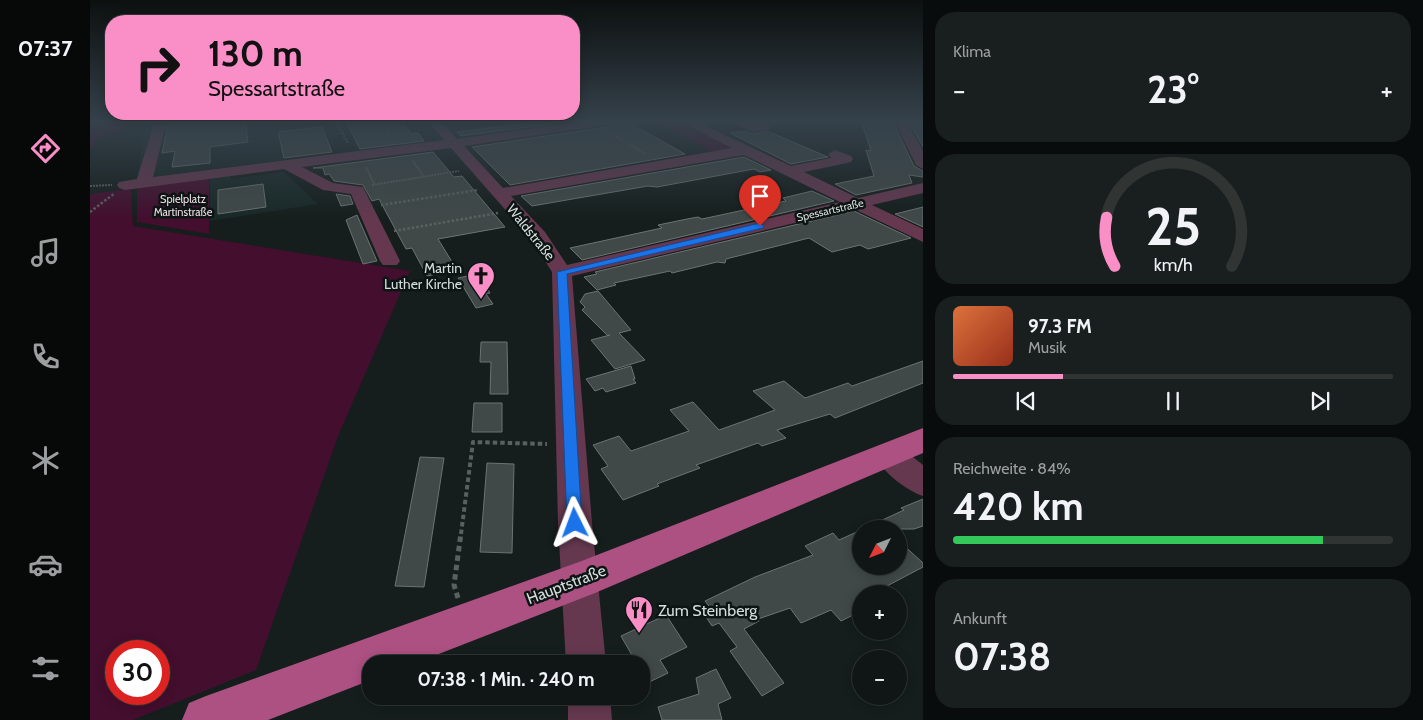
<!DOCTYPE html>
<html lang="de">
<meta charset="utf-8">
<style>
body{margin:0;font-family:Cabin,sans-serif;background:#191f1e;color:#f1f3f6;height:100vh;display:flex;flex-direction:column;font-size:19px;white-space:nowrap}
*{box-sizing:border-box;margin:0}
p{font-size:16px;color:#9c9fa0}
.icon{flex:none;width:28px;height:28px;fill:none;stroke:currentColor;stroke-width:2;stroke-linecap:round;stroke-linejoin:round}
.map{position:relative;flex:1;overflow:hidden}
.drawer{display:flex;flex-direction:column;gap:12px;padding:12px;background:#090c0c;width:500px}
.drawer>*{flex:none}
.top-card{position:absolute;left:15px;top:15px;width:475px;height:105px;border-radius:20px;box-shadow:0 2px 12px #0003,0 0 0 1px #303534;background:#fa8fc7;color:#111;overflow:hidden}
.needle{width:32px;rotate:228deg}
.fabs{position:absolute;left:762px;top:520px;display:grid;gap:10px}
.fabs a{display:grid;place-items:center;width:55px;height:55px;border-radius:50%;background:#101615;box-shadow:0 2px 12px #0003,0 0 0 1px #303534;font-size:25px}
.speed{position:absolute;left:15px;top:640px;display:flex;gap:10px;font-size:25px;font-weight:700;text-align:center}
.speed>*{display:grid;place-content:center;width:65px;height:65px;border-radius:50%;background:#101615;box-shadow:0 2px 12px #0003,0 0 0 1px #303534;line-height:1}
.speed .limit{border:8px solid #d22;background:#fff;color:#111}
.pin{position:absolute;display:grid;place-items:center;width:42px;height:42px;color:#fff;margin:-51px -21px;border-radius:50% 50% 50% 0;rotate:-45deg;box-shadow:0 0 5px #0007}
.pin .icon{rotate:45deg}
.me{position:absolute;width:55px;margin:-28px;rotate:357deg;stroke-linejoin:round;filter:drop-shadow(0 0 4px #0008)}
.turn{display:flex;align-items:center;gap:18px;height:105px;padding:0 20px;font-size:22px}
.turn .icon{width:65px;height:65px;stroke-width:2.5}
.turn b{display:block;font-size:35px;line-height:42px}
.big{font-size:38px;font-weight:700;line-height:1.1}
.drawer .widget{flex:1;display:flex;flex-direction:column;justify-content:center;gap:8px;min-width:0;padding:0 18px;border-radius:20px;background:#191f1e}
.drawer .dial{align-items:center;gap:0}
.dial svg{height:130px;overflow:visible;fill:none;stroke:#303534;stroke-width:7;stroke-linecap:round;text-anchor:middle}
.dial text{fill:#f1f3f6;stroke:none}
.song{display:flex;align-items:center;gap:15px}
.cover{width:60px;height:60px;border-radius:8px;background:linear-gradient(135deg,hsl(20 70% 55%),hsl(10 70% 35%))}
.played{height:5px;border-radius:2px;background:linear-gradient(90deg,#fa8fc7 25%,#303534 25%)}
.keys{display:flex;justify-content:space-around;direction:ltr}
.heat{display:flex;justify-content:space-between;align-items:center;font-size:28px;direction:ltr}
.charge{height:8px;border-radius:4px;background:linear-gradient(90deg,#34c759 84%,#303534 0)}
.trip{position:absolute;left:272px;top:655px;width:288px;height:50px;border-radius:20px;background:#101615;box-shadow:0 2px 12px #0003,0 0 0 1px #303534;font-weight:700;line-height:50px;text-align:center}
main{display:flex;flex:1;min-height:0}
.dock{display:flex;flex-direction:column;width:90px;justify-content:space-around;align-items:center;background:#060908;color:#9c9fa0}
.dock .icon{width:35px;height:35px}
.dock .selected{color:#fa8fc7}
.dock b{font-size:22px;color:#f1f3f6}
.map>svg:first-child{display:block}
.built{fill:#182826}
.green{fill:#440e2e;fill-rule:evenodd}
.building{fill:#404948;stroke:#6a7472}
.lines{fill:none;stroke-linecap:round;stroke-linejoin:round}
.path-far3{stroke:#59615f;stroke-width:2;stroke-dasharray:2 1;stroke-linecap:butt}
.path-far2{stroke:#59615f;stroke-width:2.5;stroke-dasharray:2.5 2;stroke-linecap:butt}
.path-far1{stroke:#59615f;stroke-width:4;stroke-dasharray:4.5 3;stroke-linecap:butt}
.path{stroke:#59615f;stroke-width:5;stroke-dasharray:5.5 4;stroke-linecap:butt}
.minor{fill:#65384f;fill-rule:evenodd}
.major{fill:#ad5183;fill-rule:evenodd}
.route{fill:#1a73e8;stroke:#114b97}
.labels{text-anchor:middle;stroke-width:5;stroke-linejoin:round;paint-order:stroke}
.far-park-label{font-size:11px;fill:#f2dde7;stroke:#0c1513}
.far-street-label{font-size:11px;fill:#d7dddc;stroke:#0c1513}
.street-label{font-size:14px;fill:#d7dddc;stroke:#0c1513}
.poi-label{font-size:14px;fill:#d7dddc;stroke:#0c1513;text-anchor:end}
.near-street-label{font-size:16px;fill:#d7dddc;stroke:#0c1513}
.near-poi-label{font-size:16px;fill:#d7dddc;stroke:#0c1513;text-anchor:start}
</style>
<main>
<nav class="dock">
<b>07:37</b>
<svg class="icon selected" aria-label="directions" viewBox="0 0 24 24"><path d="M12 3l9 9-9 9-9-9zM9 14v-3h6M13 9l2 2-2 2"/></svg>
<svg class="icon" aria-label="music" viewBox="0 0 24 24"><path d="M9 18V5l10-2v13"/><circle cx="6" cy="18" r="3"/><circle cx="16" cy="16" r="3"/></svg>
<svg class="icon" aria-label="phone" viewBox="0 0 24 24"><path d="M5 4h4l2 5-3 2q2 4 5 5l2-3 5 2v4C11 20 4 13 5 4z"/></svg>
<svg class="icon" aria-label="climate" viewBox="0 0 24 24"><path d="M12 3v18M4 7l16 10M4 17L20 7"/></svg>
<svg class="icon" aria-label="car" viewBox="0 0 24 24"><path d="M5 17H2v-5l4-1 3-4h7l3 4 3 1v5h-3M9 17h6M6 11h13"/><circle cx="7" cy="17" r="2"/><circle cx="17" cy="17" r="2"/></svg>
<svg class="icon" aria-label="filters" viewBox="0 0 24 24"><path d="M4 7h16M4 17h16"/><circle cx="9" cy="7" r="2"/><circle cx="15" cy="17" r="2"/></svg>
</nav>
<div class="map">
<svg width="833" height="720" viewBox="0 0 833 720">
<rect width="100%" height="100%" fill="#151e1c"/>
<path class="built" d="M56,120h128l10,40 -147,19z
M194,172l34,32 -108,17v-43l21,-3v4z"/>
<path class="green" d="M0,120h46l-3,7 -35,11 -8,13z
M561,120h25l61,29 -21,4z
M119,177v57l-72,-12v-36z
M41,189l2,37 277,45 -72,165 -82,234 -123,50h-43v-526zM26,651h43v43h-43z"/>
<path class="building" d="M79,120h76l3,22 -38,5v16l-38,4 3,-16 -13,2z
M255,120h56l10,14 7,-1 6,8 -64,8z
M460,120h30l-119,16 -4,-4z
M531,120h13l1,6 50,28 -175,31 -38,-38 141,-21z
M784,120h18l22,46 9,5v6l-14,-2 3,8 -56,12 -21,-11 39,-8 -8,-26 5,1 -9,-27 7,1v-3h6z
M818,120h15v27z
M232,127l10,25 -48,6 -6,-26z
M655,131l8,3 14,-3 61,26 -37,7 -61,-31z
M343,152l21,25 8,-1 43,51 -67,12 19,31 -30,6 -15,-28 -6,1 -27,-50 -7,2 -9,-16 -29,-4 -5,-7 -4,1 -2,-7h-10z
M654,157l27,13 -11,2 -6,-3 -97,18 -9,-1 -116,20 -11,-10z
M173,184l3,23 -48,7v-24z
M722,191l22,10 -252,59 -12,-12 92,-20 -4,-3 29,-6 11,-2 4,2 84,-18 -3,-3z
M246,194l14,2 3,8 -12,2z
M833,207v20l-28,-13z
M764,211l57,27 -43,11 -8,-4 -28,7 -23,-14 -83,21 -1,4 -8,-1 -45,11 -2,-2 -56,12 2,2 -19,5 -13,-13 13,-3 -2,-2z
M267,215l20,46 -14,3 -17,-44z
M388,274l12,19 -4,1 7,10 -17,4 -18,-30z
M508,291l33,39 -12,3 26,27 -30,9 -24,-29 19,-5 -2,1 -26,-26 3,-3 -5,-5 5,-8z
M391,342h26l1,52h-18l1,-32h-11z
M833,361v22l-88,35 -5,-4 -53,16 9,8 -24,8 -4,-3 -62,22 4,3 -43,16 2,2 -36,14 -22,-31 7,-3 -15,-21 26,-9 12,15 58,-20 -19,-21 23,-8 26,28 56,-20 -22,-19 31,-10 21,17 43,-15 4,3z
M541,366l4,13h-2l3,4 -30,9 -3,-4 -8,3 -9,-12z
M384,403h28v29h-30z
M330,457l24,1 -20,129 -29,-1z
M397,463l27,1 -2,89 -32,-1z
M833,499v27l-9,3h-51l41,-19 -3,-2z
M771,530v36h38v-25l24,22v4l-36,19 8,8h-34v17l-20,10 -10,-11 -30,13 -11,-15 -32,11 1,2 -15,8 40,54 -22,13 -32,-45 7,-4 -18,-24 -7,3 -8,-12 8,-4 -7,-9 50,-24 58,-22 -8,-9 28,-13 6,7z
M576,615l21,32 -27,13 8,13 -27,13v-22h-4l-16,-28z
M626,669l15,29 -13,6 4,16h-60l-4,-13 41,-13 -3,-16z"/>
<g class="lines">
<path class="path-far3" d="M245,120l13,23
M290,120l11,14
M570,120l12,2
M521,133l11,7
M539,144l17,10
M323,161l11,16
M276,167l8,17
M282,185l87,-14
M0,186l22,-1"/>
<path class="path-far2" d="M291,205l97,-15
M0,212l25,-19
M304,231l104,-18"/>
<path class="path-far1" d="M371,534l12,-92 74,2"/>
<path class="path" d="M368,598l-4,-13 7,-52"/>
<path class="minor" d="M65,120h12l-14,57 291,-37 -17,-20h12l18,19 133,-19h29l-6,4 -149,22 39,42 229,-40 -54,-28h15l98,46 40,-8 -3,-4 7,-4 16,6 2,3 -2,3 -47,10 54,26 65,-15v10l-51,12 51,24v13l-69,-33 -282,67 20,247 14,141h-40l-8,-141 -6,-251 -21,-33 -80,-91 -149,19 31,16 30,4 37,74 -3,4h-14l-3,-4 -29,-67 -28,-4 -39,-21 -159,21 -6,-2 -2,-3 2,-3 18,-3zM654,155l96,47 -273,63 -22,-33 -34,-36z
M637,120c13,-2 24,4 37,2l6,4 -1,3 -16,3z
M804,120h12l17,31v18l-7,-4z
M798,443l11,3 24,19v31c-18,-6 -41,-25 -50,-42l4,-8z
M478,696h42l2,24h-44z"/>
<path class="major" d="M833,428v25l-328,140 -182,71h-42v16l-103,40h-86l7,-17 17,-7 373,-134z"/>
</g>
<linearGradient id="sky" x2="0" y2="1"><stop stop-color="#0c100f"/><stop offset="0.55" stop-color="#35414b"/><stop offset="1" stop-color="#35414b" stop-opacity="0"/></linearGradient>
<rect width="833" height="220" fill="url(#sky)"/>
<path class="route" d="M670,223l4,3 -1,2 -196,46 15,249 -2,5 -5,2 -6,-2 -2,-5 -10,-251z"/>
<defs>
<symbol id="church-pin" viewBox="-11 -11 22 30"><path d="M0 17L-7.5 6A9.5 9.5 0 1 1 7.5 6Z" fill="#fa8fc7" stroke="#0c1513"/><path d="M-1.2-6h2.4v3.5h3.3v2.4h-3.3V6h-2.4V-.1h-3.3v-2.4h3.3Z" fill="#111"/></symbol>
<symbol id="restaurant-pin" viewBox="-11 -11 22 30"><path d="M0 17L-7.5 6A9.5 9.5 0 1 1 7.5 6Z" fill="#fa8fc7" stroke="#0c1513"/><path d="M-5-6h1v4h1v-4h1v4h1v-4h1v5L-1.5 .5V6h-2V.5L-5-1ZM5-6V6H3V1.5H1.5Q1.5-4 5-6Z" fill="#111"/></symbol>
</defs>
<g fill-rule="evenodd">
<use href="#church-pin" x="375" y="260" width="32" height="43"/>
<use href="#restaurant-pin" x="533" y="594" width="32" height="43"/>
</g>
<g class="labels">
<g class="far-park-label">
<text x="93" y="203">Spielplatz<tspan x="93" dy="13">Martinstraße</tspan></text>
</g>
<g class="far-street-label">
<text transform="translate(740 210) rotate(-13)" y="4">Spessartstraße</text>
</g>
<g class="street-label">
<text transform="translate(441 232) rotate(51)" y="5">Waldstraße</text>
</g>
<g class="poi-label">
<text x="372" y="273">Martin<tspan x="372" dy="16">Luther Kirche</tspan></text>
</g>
<g class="near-street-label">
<text transform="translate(476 584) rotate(-21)" y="6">Hauptstraße</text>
</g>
<g class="near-poi-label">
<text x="568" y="616">Zum Steinberg</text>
</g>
</g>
</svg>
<div class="fabs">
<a><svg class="needle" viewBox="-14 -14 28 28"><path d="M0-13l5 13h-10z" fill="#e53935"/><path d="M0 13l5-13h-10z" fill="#9c9fa0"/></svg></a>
<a>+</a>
<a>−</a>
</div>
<div class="speed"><div class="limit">30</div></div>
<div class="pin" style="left:670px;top:226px;background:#d93025"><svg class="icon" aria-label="arrive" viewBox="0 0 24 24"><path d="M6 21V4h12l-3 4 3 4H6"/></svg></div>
<svg class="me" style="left:485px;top:523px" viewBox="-20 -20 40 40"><path d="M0-17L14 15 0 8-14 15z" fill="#1a73e8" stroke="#fff" stroke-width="4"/></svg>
<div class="trip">07:38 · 1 Min. · 240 m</div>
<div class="top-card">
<div class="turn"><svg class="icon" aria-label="right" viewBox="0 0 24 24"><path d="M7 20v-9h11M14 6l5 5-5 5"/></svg><div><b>130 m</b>Spessartstraße</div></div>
</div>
</div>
<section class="drawer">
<div class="widget"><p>Klima</p>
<div class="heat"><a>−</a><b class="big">23°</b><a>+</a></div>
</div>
<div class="widget dial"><svg viewBox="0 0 100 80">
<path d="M14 69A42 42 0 1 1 86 69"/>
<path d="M14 69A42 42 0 0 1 9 39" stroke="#fa8fc7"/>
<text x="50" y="56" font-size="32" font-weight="700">25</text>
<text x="50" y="72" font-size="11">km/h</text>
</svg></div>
<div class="widget">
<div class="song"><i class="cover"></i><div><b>97.3 FM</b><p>Musik</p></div></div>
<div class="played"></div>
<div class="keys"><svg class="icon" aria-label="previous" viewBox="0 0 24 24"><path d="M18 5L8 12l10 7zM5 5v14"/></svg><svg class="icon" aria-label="pause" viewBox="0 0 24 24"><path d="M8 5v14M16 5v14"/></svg><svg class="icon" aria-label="next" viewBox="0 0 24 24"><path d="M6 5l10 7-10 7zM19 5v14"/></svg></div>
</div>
<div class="widget"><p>Reichweite · 84%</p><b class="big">420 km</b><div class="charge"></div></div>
<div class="widget"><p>Ankunft</p><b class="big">07:38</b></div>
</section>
</main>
